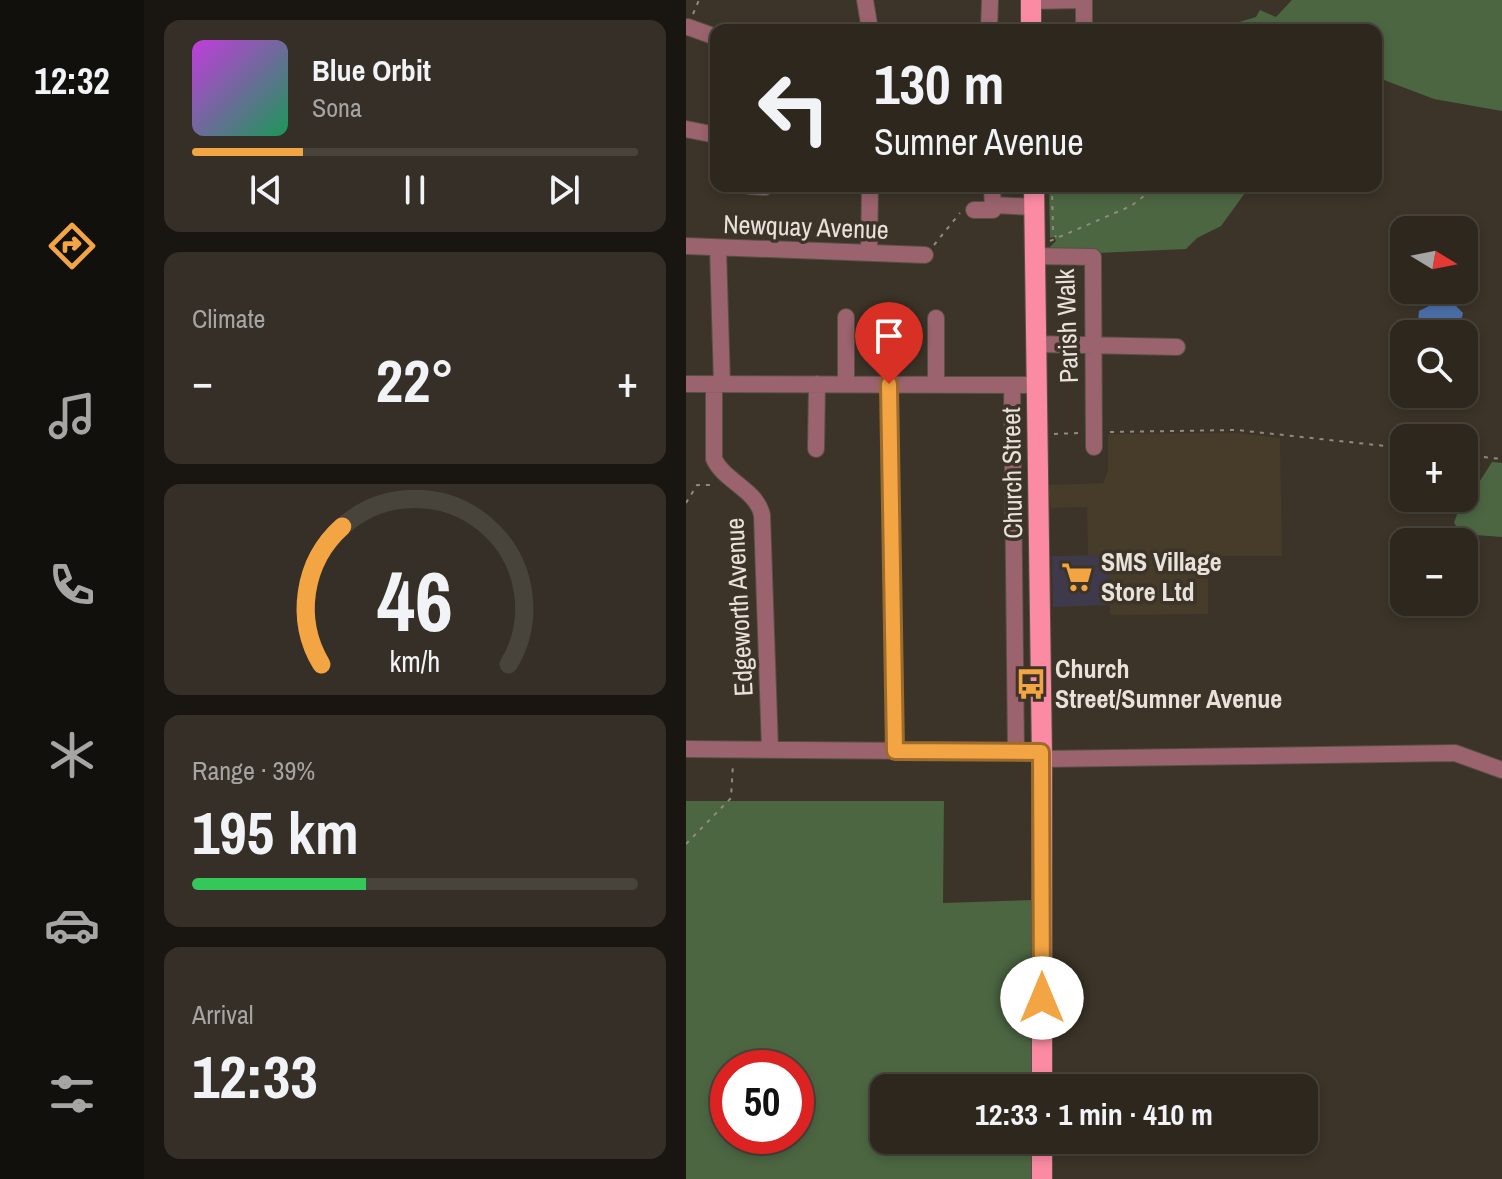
<!DOCTYPE html>
<meta charset="utf-8">
<style>
body{margin:0;font-family:"Archivo Narrow",sans-serif;background:#352f27;color:#f1f3f6;height:100vh;display:flex;flex-direction:column;font-size:30px;white-space:nowrap}
*{box-sizing:border-box;margin:0}
p{font-size:26px;color:#a7a5a4}
.icon{flex:none;width:44px;height:44px;fill:none;stroke:currentColor;stroke-width:2;stroke-linecap:round;stroke-linejoin:round}
.map{position:relative;flex:1;overflow:hidden}
.details{display:flex;flex-direction:column;gap:20px;padding:20px;background:#191510;width:542px}
.details>*{flex:none}
.banner{position:absolute;left:24px;top:24px;width:672px;height:168px;border-radius:16px;box-shadow:0 4px 12px #0003,0 0 0 2px #48443c;background:#2d271e;color:#f1f3f6;overflow:hidden}
.needle{width:52px;rotate:100deg}
.controls{position:absolute;left:704px;top:216px;display:grid;gap:16px}
.controls a{display:grid;place-items:center;width:88px;height:88px;border-radius:16px;background:#2d271e;box-shadow:0 4px 12px #0003,0 0 0 2px #48443c;font-size:40px}
.speed{position:absolute;left:24px;top:1050px;display:flex;gap:16px;font-size:40px;font-weight:700;text-align:center}
.speed>*{display:grid;place-content:center;width:104px;height:104px;border-radius:50%;background:#2d271e;box-shadow:0 4px 12px #0003,0 0 0 2px #48443c;line-height:1}
.speed .limit{border:12px solid #d22;background:#fff;color:#111}
.pin{position:absolute;display:grid;place-items:center;width:68px;height:68px;color:#fff;margin:-82px -34px;border-radius:50% 50% 50% 0;rotate:-45deg;box-shadow:0 0 8px #0007}
.pin .icon{rotate:45deg}
.me{position:absolute;width:88px;margin:-44px;rotate:0deg;stroke-linejoin:round;filter:drop-shadow(0 0 6px #0008)}
.turn{display:flex;align-items:center;gap:28px;height:168px;padding:0 32px;font-size:36px}
.turn .icon{width:104px;height:104px;stroke-width:2.5}
.turn b{display:block;font-size:56px;line-height:68px}
.big{font-size:60px;font-weight:800;line-height:1.1}
.details .card{flex:1;display:flex;flex-direction:column;justify-content:center;gap:12px;min-width:0;padding:0 28px;border-radius:16px;background:#352f27}
.details .dial{align-items:center;gap:0}
.dial svg{height:208px;overflow:visible;fill:none;stroke:#48443c;stroke-width:7;stroke-linecap:round;text-anchor:middle}
.dial text{fill:#f1f3f6;stroke:none}
.song{display:flex;align-items:center;gap:24px}
.cover{width:96px;height:96px;border-radius:12px;background:linear-gradient(135deg,hsl(290 70% 55%),hsl(150 70% 35%))}
.played{height:8px;border-radius:4px;background:linear-gradient(90deg,#f2a542 25%,#48443c 25%)}
.keys{display:flex;justify-content:space-around;direction:ltr}
.heat{display:flex;justify-content:space-between;align-items:center;font-size:44px;direction:ltr}
.charge{height:12px;border-radius:6px;background:linear-gradient(90deg,#34c759 39%,#48443c 0)}
.trip{position:absolute;left:184px;top:1074px;width:448px;height:80px;border-radius:16px;background:#2d271e;box-shadow:0 4px 12px #0003,0 0 0 2px #48443c;font-weight:800;line-height:80px;text-align:center}
main{display:flex;flex:1;min-height:0}
.tabs{display:flex;flex-direction:column;width:144px;justify-content:space-around;align-items:center;background:#12100c;color:#a7a5a4}
.tabs .icon{width:56px;height:56px}
.tabs .on{color:#f2a542}
.tabs b{font-size:36px;color:#f1f3f6}
.map>svg:first-child{display:block}
.commercial{fill:#3f3a4b}
.built{fill:#473b29}
.green{fill:#4c6642;fill-rule:evenodd}
.water{fill:#4d70ac}
.lines{fill:none;stroke-linecap:round;stroke-linejoin:round}
.minor-casing{stroke:#585045;stroke-width:18}
.major-casing{stroke:#585045;stroke-width:22}
.path{stroke:#918a80;stroke-width:2;stroke-dasharray:4 6;stroke-linecap:butt}
.minor{stroke:#9a636d;stroke-width:16}
.major{stroke:#fb8ba3;stroke-width:20}
.route-casing{stroke:#9d6b2b;stroke-width:20}
.route{stroke:#f2a542;stroke-width:14}
.labels{text-anchor:middle;stroke-width:7;stroke-linejoin:round;paint-order:stroke}
.street-label{font-size:26px;fill:#e8e2db;stroke:#3c3428}
.poi-label{font-size:26px;font-weight:bold;fill:#e8e2db;stroke:#3c3428;text-anchor:start}
</style>
<main>
<nav class="tabs">
<b>12:32</b>
<svg class="icon on" aria-label="directions" viewBox="0 0 24 24"><path d="M12 3l9 9-9 9-9-9zM9 14v-3h6M13 9l2 2-2 2"/></svg>
<svg class="icon" aria-label="music" viewBox="0 0 24 24"><path d="M9 18V5l10-2v13"/><circle cx="6" cy="18" r="3"/><circle cx="16" cy="16" r="3"/></svg>
<svg class="icon" aria-label="phone" viewBox="0 0 24 24"><path d="M5 4h4l2 5-3 2q2 4 5 5l2-3 5 2v4C11 20 4 13 5 4z"/></svg>
<svg class="icon" aria-label="climate" viewBox="0 0 24 24"><path d="M12 3v18M4 7l16 10M4 17L20 7"/></svg>
<svg class="icon" aria-label="car" viewBox="0 0 24 24"><path d="M5 17H2v-5l4-1 3-4h7l3 4 3 1v5h-3M9 17h6M6 11h13"/><circle cx="7" cy="17" r="2"/><circle cx="17" cy="17" r="2"/></svg>
<svg class="icon" aria-label="filters" viewBox="0 0 24 24"><path d="M4 7h16M4 17h16"/><circle cx="9" cy="7" r="2"/><circle cx="15" cy="17" r="2"/></svg>
</nav>
<section class="details">
<div class="card">
<div class="song"><i class="cover"></i><div><b>Blue Orbit</b><p>Sona</p></div></div>
<div class="played"></div>
<div class="keys"><svg class="icon" aria-label="previous" viewBox="0 0 24 24"><path d="M18 5L8 12l10 7zM5 5v14"/></svg><svg class="icon" aria-label="pause" viewBox="0 0 24 24"><path d="M8 5v14M16 5v14"/></svg><svg class="icon" aria-label="next" viewBox="0 0 24 24"><path d="M6 5l10 7-10 7zM19 5v14"/></svg></div>
</div>
<div class="card"><p>Climate</p>
<div class="heat"><a>−</a><b class="big">22°</b><a>+</a></div>
</div>
<div class="card dial"><svg viewBox="0 0 100 80">
<path d="M14 69A42 42 0 1 1 86 69"/>
<path d="M14 69A42 42 0 0 1 22 16" stroke="#f2a542"/>
<text x="50" y="56" font-size="32" font-weight="700">46</text>
<text x="50" y="72" font-size="11">km/h</text>
</svg></div>
<div class="card"><p>Range · 39%</p><b class="big">195 km</b><div class="charge"></div></div>
<div class="card"><p>Arrival</p><b class="big">12:33</b></div>
</section>
<div class="map">
<svg width="816" height="1179" viewBox="0 0 816 1179">
<rect width="100%" height="100%" fill="#3c3428"/>
<path class="commercial" d="M424,555v50l-57,2 -1,-51z"/>
<path class="built" d="M550,433l44,5 2,118h-74v58l-98,1v-60h-22l-1,-48 -36,1 -5,-23 57,-2 5,-12v-37z"/>
<path class="green" d="M606,0h210v111l-68,-12 -58,-22v-47h-164l44,-13 4,-7 16,7z
M363,186h201l-29,40 -24,12 -11,11 -89,4 -49,-4 8,-8 -2,-4 -4,1z
M806,462l10,1v74l-40,-3 -8,-11 10,-29 14,-10z
M0,801h258l-1,102 91,-3v188h-150v52h150v39h-348zM42,1068h68v68h-68z"/>
<path class="water" d="M749,303h18l10,10 -4,15 -5,6h-37l2,-23z"/>
<g class="lines">
<defs>
<path id="minor" d="M179,0l5,30
M398,0v30
M345,1l50,-1
M2,27l28,10
M303,30l1,-30
M0,129l30,6
M63,186l16,1
M307,205l41,2
M288,210h19l-1,-24
M0,246l239,9
M32,248l4,136
M183,253l1,-67
M349,256l58,1 1,190
M160,317v67
M350,344l141,3
M0,384l350,1
M28,384v75c10,22 43,31 48,56l8,235
M203,384l6,367
M250,385v-67
M326,385l4,367
M130,449l1,-65
M0,749l355,3
M356,759l413,-6 47,17"/>
<path id="major" d="M345,0v30
M348,186l8,573v329
M356,1140v39"/>
</defs>
<use href="#minor" class="minor-casing"/>
<use href="#major" class="major-casing"/>
<path class="path" d="M7,14l6,-14
M536,30l12,-4 26,4
M366,186l1,46 3,5
M364,241l81,-35 26,-20
M248,245l26,-32
M424,432l127,-2 167,18
M368,434l26,-1
M778,455l38,4
M0,503l11,-18h17
M0,844l45,-46 2,-34"/>
<use href="#minor" class="minor"/>
<use href="#major" class="major"/>
</g>
<g class="lines">
<defs>
<path id="route" d="M203,384l6,367 146,1 1,246"/>
</defs>
<use href="#route" class="route-casing"/>
<use href="#route" class="route"/>
</g>
<defs>
<symbol id="supermarket-bare" viewBox="-9 -9 18 18"><path d="M-6-5.5h2.5l.6 2H6L4.5 2H-2.5L-4.4-4H-6ZM-1.5 3.2a1.3 1.3 0 1 0 .1 0ZM3 3.2a1.3 1.3 0 1 0 .1 0Z" fill="#f2a542" stroke="#3c3428" stroke-width="2.5" paint-order="stroke"/></symbol>
<symbol id="bus-bare" viewBox="-9 -9 18 18"><path d="M-5-6H5V4H4V6H2V4H-2V6H-4V4H-5ZM-3.5-4V0h7V-4ZM-3.5 1.2v1.5H-2V1.2ZM2 1.2v1.5H3.5V1.2Z" fill="#f2a542" stroke="#3c3428" stroke-width="2.5" paint-order="stroke"/></symbol>
</defs>
<g fill-rule="evenodd">
<use href="#supermarket-bare" x="369" y="555" width="44" height="44"/>
<use href="#bus-bare" x="323" y="662" width="44" height="44"/>
</g>
<g class="labels">
<g class="street-label">
<text transform="translate(120 227) rotate(2)" y="9">Newquay Avenue</text>
<text transform="translate(381 326) rotate(-92)" y="9">Parish Walk</text>
<text transform="translate(326 473) rotate(-91)" y="9">Church Street</text>
<text transform="translate(53 607) rotate(-93)" y="9">Edgeworth Avenue</text>
</g>
<g class="poi-label">
<text x="415" y="571">SMS Village<tspan x="415" dy="30">Store Ltd</tspan></text>
<text x="369" y="678">Church<tspan x="369" dy="30">Street/Sumner Avenue</tspan></text>
</g>
</g>
</svg>
<div class="controls">
<a><svg class="needle" viewBox="-14 -14 28 28"><path d="M0-13l5 13h-10z" fill="#e53935"/><path d="M0 13l5-13h-10z" fill="#a7a5a4"/></svg></a>
<a><svg class="icon" aria-label="search" viewBox="0 0 24 24"><circle cx="10" cy="10" r="6"/><path d="M15 15l6 6"/></svg></a>
<a>+</a>
<a>−</a>
</div>
<div class="speed"><div class="limit">50</div></div>
<div class="pin" style="left:203px;top:384px;background:#d93025"><svg class="icon" aria-label="arrive" viewBox="0 0 24 24"><path d="M6 21V4h12l-3 4 3 4H6"/></svg></div>
<svg class="me" style="left:356px;top:998px" viewBox="-20 -20 40 40"><circle r="19" fill="#fff"/><path d="M0-13L10 11 0 6-10 11z" fill="#f2a542"/></svg>
<div class="trip">12:33 · 1 min · 410 m</div>
<div class="banner">
<div class="turn"><svg class="icon" aria-label="left" viewBox="0 0 24 24"><path d="M17 20v-9H6M10 6l-5 5 5 5"/></svg><div><b>130 m</b>Sumner Avenue</div></div>
</div>
</div>
</main>
